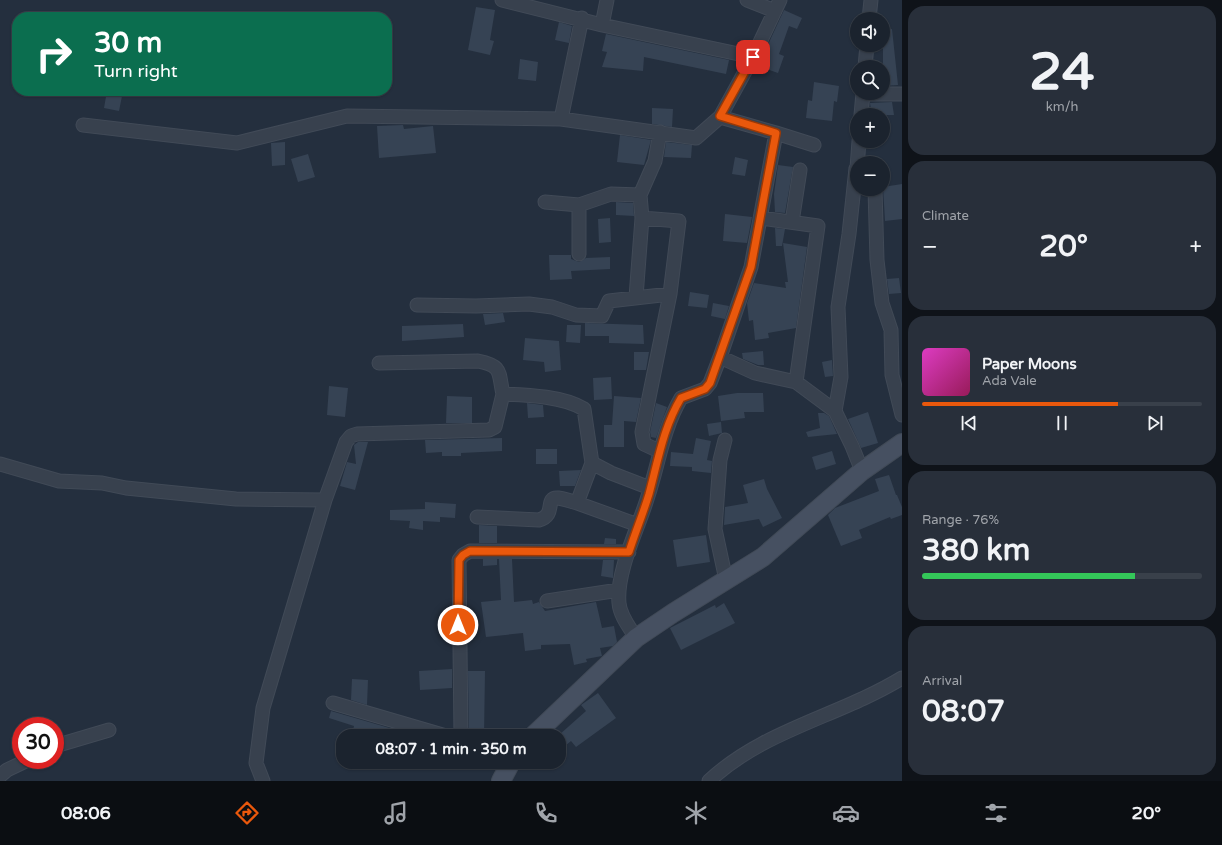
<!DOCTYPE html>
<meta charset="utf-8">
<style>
body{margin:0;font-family:"Varela Round",sans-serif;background:#282f3a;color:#f1f3f6;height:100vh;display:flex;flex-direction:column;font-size:15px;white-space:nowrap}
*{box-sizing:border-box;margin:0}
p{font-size:13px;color:#a0a4aa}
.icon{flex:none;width:22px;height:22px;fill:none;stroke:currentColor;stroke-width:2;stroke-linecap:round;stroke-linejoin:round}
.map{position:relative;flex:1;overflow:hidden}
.panel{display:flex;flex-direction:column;gap:6px;padding:6px;background:#0f1319;width:320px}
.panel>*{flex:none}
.top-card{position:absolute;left:12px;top:12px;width:380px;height:84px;border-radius:16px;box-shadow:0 1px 3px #0004,0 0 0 1px #39404a;background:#0b6e4f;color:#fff;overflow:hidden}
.fabs{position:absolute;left:850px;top:12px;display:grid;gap:8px}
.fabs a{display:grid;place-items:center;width:40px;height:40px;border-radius:50%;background:#1b232e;box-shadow:0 1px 3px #0004,0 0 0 1px #39404a;font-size:20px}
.speed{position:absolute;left:12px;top:717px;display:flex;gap:8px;font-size:20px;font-weight:700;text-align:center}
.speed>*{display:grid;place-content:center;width:52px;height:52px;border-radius:50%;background:#1b232e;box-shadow:0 1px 3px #0004,0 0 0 1px #39404a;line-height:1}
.speed .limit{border:6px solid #d22;background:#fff;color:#111}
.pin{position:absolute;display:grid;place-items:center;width:34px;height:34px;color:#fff;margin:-17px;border-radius:8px;box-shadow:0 2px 6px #0006}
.me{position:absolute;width:44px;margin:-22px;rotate:0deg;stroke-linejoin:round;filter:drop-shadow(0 0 3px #0008)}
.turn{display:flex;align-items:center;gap:14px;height:84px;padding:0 16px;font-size:18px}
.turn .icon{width:52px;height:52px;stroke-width:2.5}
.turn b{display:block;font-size:28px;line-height:34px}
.big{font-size:30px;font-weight:800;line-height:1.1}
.panel .card{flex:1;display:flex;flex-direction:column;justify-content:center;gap:6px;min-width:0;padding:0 14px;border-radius:16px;background:#282f3a}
.panel .dial{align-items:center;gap:0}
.dial b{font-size:52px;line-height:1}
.song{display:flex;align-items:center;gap:12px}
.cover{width:48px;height:48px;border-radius:6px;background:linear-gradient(135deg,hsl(310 70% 55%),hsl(330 70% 35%))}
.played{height:4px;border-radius:2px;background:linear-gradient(90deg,#ea580c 70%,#39404a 70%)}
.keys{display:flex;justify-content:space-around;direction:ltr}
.heat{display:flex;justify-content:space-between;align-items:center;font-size:22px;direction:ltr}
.charge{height:6px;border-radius:3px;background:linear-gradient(90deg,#34c759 76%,#39404a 0)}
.trip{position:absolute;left:336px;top:729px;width:230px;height:40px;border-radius:16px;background:#1b232e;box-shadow:0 1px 3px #0004,0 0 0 1px #39404a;font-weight:800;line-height:40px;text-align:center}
.dock{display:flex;height:64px;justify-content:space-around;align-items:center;background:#0b0e12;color:#a0a4aa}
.dock .icon{width:28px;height:28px}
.dock .selected{color:#ea580c}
.dock b{font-size:18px;color:#f1f3f6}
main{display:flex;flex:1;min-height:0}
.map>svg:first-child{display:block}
.building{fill:#364354}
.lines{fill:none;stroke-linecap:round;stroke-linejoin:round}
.street-casing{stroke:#414a57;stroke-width:15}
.secondary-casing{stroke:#414a57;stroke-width:20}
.street{stroke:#38414e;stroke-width:13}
.secondary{stroke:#465061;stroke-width:18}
.route-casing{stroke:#983908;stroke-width:10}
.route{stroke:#ea580c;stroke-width:7}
</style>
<main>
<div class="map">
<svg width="902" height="781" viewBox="0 0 902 781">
<rect width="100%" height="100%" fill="#242f3e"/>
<path class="building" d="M476,7l19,3 -5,30 4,1 -4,14 -22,-5z
M784,10l18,8 -5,11 -8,-3 -10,28 5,2 -6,17 -20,-7z
M559,22l13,4 -3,17 -14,-3z
M892,29l6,56 -15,1v-56z
M606,34l123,26 -3,14 -82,-17 -1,14 -41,-4 5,-15 -5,-1z
M520,59l18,3 -2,19 -18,-2z
M814,82l25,4 -2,16 -3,-1 -2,20 -26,-3 2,-18 4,1z
M107,91h16l-4,20 -15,-3z
M892,102l2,13h-22l-2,-12z
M652,108l21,1 -1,18 -20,-3z
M403,125l1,4 29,-3 3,27 -57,5 -2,-32z
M620,135l31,5 -7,25 -27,-3z
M285,142v23l-13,1 -1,-23z
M666,142l26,3 -1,13 -27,-1z
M308,154l7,23 -17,5 -7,-23z
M735,157l13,3 -3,16 -13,-2z
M778,165l15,2 -8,46 -10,-1 -1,-18z
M902,184v35l-17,2 -2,-34z
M616,202l17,1 1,13 -18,-1z
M725,214l27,3 -5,26 -24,-2z
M610,218l1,24 -12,1 -1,-24z
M775,228l10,1 -3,17h-6z
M783,243l24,4 -11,81 -28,5 1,5 -14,2 -2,-20 -4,1 -2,-18 7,-20 32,5 -1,-6h3z
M549,255h22v4l8,3 7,-4 24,-1v12l-39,2 1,8 -22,1z
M899,278l2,15 -12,1 -2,-15z
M690,292l19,3 -2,13 -19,-2z
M713,303l16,3 -4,13 -14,-3z
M503,313l2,9 -20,3 -2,-11z
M585,323l58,2 1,19 -35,-1v-7h-24z
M463,324l1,13 -62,4v-15z
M567,325h14l-1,18 -14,-1z
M525,338l34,3 2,29 -16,2 -1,-10 -21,-2z
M763,351l1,14h-6l-15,-6 -1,-6z
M634,352h15l-3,18h-12z
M832,360l1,16 -8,1 -3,-15z
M611,377l1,22 -18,1 -1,-22z
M329,386l19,2 -3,29 -18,-2z
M737,393h26l1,19h-20l1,6 -24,3 -3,-25z
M447,396l25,1v26h-26z
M614,396l27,2 -5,24 -12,-1v26h-20v-22h8z
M527,403l16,2 1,12 -16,1z
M656,403l11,4 -11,31 -5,-1 -1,-5z
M868,412l10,31 -17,5 -13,-29z
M818,413h6l5,3 8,18 -29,3 -2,-5 14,-4z
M721,422l1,11 -13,3 -2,-12z
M502,438v13l-41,2v3h-19v-4l-16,1 -1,-13z
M696,438l15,3 -4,19 5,1 -1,12 -19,-2v-4l-22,-1 1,-14 22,2z
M358,442h10l-13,48 -15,-4 7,-24 9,2 -2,-19z
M536,449h21v15h-21z
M832,451l4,13 -20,6 -4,-13z
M581,470l-6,16h-15l-1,-15z
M889,475l7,20h1l5,12v8l-11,4 -1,-2 -31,13 3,8 -21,8 -13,-31 7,-7 44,-17 -4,-12z
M764,479l3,10 15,29 -19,9 -4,-8 -35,6 1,-18 23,-4 -5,-18z
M425,502l31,2 -1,14 -15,-1v5l-17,-1v9l-14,-2 1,-7 -20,-1v-10l35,-1z
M479,525l18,1v17h-18z
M706,535l4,27 -33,5 -4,-27z
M605,538l11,1v5h-12z
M483,559h14v6l-14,1z
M499,559h13l2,43 18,-2 1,4 6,-2 6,9 51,-9 6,26 12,-2 3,16 -4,4 -13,2 2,8 -16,3 1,3 -13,3 -4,-21 -29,1v4l-16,2 -2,-18 -37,4 -5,-35 20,-2z
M603,560h11l-1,18 -12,-2z
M724,603l11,20 -54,27 -11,-22 45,-23 1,3z
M452,669v19l-32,2 -1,-19z
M468,671h17l-1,65h-15z
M352,679l16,1 -1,25 -16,-5z
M598,693l18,25 -40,29 -5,-6 -12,10v-16l27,-24 -5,-6z
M331,711l86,25h-58l-7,-2 2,-8 -25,-8z"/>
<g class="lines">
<defs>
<path id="street" d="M502,0l100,25 151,32
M747,0l28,11
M869,19l2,-19
M602,25l5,-25
M865,67l2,-22
M863,94h39
M861,115l2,-22
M561,119l21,-101
M83,125l154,18 110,-27 214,3 135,19 24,-21 33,-60 27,-57
M776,133l38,12
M856,168l-7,66 -11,73 3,70 -6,34 17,35 10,25
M857,168l2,-27
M875,189l2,71 5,43 9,27 1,45 10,40
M640,195l15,-34 5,-29
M545,202l34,3 32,-11 29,1 2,23 37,3 -9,73 -28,138 2,12 15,7
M761,218l57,8 -22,156
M792,222l8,-52
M579,254v-49
M636,297l6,-79
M417,305l59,1 53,-2 23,3 24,8 26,1 7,-15 61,-7
M720,357l35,16 41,9 39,29
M379,363l99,-2c25,5 20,11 25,33 24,1 60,2 81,15l8,54 19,10 39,15
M725,440l-5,20 -5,69 11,51
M592,463l-15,40 61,22
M0,464l59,17 43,2 24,5 110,11 89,1
M477,517l62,3c18,-5 5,-23 19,-22 6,1 13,3 19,5
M547,601l72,-11
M636,638c-6,-10 -16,-22 -17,-35 -3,-32 20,-76 29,-107 11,-34 15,-67 33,-98l24,-9 5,-6 10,-26 31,-90 25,-134 -56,-16
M333,703l113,33
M461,736l-2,-176 4,-5 7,-4 159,1
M55,746l54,-16
M0,776l7,-6 21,-10
M263,781l-7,-18 7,-55 62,-208 21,-58 5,-6 6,-2 132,-4 6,-3 8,-33
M709,781c54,-51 131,-65 193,-103"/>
<path id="secondary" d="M533,736l103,-98 37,-25 90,-56 99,-86 40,-28
M501,781l10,-19"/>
</defs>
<use href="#street" class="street-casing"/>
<use href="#secondary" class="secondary-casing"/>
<use href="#street" class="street"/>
<use href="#secondary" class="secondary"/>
</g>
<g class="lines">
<defs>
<path id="route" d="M458,625l1,-65 4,-5 7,-4 159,1c6,-19 14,-38 20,-58 9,-33 14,-66 32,-96l24,-9 5,-6 41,-116 25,-134 -56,-17 33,-59"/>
</defs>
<use href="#route" class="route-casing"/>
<use href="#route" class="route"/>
</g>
</svg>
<div class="fabs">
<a><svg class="icon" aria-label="sound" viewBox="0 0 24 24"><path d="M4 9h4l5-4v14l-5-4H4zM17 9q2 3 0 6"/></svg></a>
<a><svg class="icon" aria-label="search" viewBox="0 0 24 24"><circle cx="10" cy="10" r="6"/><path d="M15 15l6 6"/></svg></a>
<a>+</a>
<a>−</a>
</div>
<div class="speed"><div class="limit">30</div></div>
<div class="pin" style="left:753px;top:57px;background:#d93025"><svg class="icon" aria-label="arrive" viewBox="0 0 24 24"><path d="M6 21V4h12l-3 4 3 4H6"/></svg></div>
<svg class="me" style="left:458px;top:625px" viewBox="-20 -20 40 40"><circle r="17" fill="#ea580c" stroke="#fff" stroke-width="3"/><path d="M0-11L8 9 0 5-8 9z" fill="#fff"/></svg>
<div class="trip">08:07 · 1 min · 350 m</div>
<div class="top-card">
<div class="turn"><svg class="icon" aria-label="right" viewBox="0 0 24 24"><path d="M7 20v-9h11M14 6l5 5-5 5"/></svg><div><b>30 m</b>Turn right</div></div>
</div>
</div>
<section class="panel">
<div class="card dial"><b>24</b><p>km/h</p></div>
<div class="card"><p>Climate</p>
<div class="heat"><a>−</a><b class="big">20°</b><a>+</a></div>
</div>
<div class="card">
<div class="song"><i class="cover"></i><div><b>Paper Moons</b><p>Ada Vale</p></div></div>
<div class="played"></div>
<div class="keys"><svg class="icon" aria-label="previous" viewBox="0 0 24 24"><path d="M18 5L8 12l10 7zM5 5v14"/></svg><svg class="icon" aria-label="pause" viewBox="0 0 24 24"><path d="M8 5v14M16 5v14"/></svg><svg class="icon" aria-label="next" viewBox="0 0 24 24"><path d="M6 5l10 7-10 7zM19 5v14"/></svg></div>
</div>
<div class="card"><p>Range · 76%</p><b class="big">380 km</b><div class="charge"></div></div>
<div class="card"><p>Arrival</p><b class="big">08:07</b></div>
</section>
</main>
<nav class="dock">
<b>08:06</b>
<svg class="icon selected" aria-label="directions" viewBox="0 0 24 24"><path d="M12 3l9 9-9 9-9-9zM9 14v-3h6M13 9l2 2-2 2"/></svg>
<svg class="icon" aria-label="music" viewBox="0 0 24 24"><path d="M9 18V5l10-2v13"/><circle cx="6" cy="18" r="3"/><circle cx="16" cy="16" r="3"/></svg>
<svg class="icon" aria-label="phone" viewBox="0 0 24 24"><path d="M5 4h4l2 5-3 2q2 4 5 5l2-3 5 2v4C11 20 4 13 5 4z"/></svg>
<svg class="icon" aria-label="climate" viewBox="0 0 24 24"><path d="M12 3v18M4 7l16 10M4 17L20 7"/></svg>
<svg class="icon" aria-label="car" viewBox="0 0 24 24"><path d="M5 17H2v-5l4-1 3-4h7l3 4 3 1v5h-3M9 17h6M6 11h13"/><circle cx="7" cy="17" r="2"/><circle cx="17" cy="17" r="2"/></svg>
<svg class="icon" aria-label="filters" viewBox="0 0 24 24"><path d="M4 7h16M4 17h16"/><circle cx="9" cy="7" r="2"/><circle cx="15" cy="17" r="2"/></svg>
<b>20°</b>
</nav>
